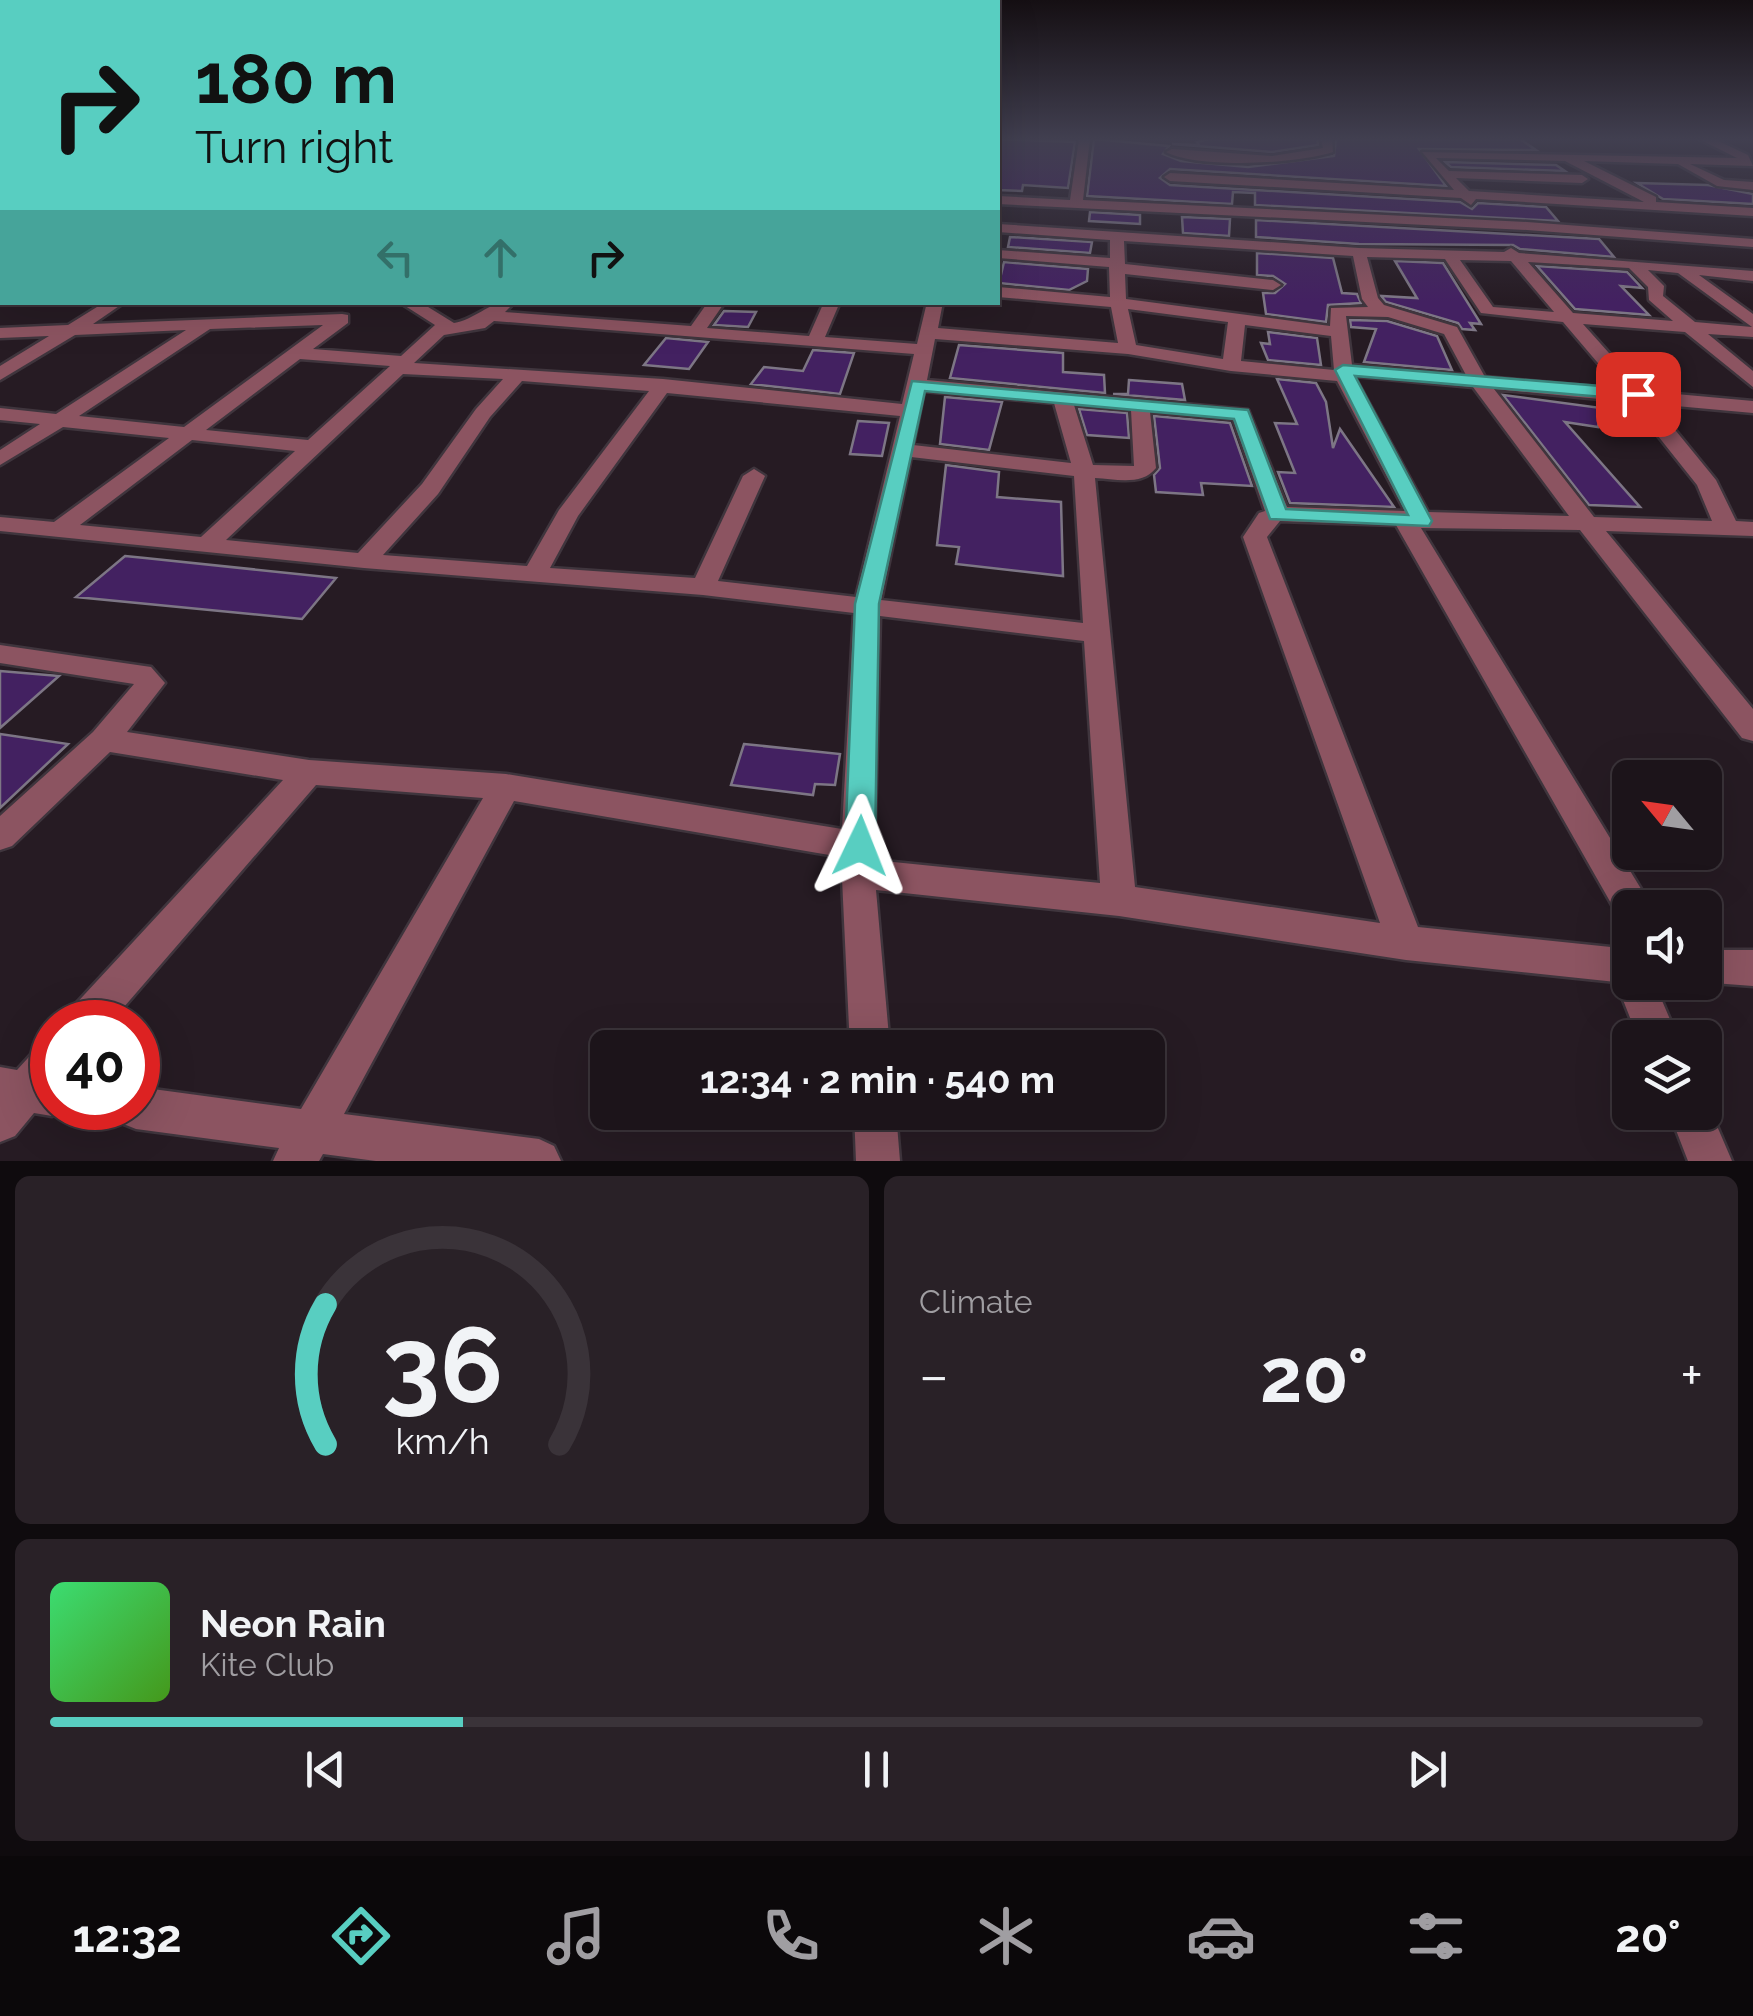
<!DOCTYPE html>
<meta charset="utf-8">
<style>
body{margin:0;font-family:Raleway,sans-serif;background:#292127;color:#f1f3f6;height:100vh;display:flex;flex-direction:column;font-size:38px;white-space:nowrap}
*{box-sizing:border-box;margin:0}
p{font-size:32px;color:#a09ea2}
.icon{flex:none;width:55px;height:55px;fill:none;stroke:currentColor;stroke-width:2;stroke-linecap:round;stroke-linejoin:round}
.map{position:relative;height:1161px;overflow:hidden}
.drawer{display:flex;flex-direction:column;gap:15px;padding:15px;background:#0f0b0e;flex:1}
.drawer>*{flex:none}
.banner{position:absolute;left:0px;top:0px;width:1000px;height:305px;box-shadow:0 10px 40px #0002,0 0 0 2px #3a3339;background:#58cec1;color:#111;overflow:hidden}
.needle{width:65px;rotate:299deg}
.tools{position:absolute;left:1612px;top:760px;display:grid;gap:20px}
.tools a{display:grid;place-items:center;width:110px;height:110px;border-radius:15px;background:#1c141a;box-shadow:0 10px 40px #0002,0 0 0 2px #3a3339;font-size:50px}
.speed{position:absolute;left:30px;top:1000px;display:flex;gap:20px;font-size:50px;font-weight:700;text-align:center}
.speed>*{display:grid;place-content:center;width:130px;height:130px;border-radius:50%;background:#1c141a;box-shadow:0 10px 40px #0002,0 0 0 2px #3a3339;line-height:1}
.speed .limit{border:15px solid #d22;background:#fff;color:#111}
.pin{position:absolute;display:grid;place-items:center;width:85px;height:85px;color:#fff;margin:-42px;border-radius:20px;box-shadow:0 5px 15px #0006}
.me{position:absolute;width:110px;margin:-55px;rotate:2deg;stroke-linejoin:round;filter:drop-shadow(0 0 8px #0008)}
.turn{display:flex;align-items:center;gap:35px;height:210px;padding:0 30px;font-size:45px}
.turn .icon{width:130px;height:130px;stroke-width:2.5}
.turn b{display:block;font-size:70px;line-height:85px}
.lanes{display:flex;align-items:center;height:95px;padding:0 30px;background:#0003;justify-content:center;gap:50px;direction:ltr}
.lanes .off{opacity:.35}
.big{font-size:75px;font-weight:700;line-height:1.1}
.drawer .tile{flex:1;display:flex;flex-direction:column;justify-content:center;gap:15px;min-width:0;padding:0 35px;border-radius:15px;background:#292127}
.drawer .dial{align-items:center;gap:0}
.dial svg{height:260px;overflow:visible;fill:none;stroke:#3a3339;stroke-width:7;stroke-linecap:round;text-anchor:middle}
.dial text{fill:#f1f3f6;stroke:none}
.song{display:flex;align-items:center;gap:30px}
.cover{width:120px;height:120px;border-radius:15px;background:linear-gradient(135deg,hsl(140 70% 55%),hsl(100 70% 35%))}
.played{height:10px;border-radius:5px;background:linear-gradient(90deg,#58cec1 25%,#3a3339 25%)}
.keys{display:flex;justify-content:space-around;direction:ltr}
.heat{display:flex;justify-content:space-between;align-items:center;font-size:55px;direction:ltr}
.drawer .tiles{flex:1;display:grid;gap:15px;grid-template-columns:1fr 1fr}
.tile:last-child{grid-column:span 2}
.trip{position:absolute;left:590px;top:1030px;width:575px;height:100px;border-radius:15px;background:#1c141a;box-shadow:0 10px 40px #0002,0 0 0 2px #3a3339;font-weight:700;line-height:100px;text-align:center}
.tabs{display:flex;height:160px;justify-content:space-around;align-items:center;background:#0b080a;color:#a09ea2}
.tabs .icon{width:70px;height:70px}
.tabs .current{color:#58cec1}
.tabs b{font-size:45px;color:#f1f3f6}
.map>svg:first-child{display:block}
.building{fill:#432161;stroke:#7d7685;stroke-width:2.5}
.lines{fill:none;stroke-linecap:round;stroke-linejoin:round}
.minor-casing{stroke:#3f353d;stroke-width:5}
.minor{fill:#8c5461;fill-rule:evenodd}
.route{fill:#58cec1;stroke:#39867d;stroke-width:2.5}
</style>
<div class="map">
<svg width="1753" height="1161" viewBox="0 0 1753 1161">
<rect width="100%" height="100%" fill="#261b23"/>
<path class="building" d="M998,139l77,3 -7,46 -45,-3 -1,6 -24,-1z
M1094,139l75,7 -6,8 18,7 67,6 86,-11 2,-17h184l16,11 -117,-1 27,37 -276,-17 -10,9 10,7 290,17 12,7 6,-6 68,4 12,14 -303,-16v-12l-22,-1 -1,12 -145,-8z
M1208,139h109l1,6 -46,7 -100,-8 27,1 -2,-3z
M1445,162l111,3 9,6 -114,-4z
M1637,183l71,2 45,9v10l-90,-5z
M1090,212l50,3v9l-51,-3z
M1182,217l48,2 -1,17 -46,-3z
M1256,220l343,19 15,18 -94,-8 -7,-4 -154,-1 -103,-7z
M1010,237l82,5 -2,11 -82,-6z
M1257,253l76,5 9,35 15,1 4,9 -33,2 -2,17 -60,-8 -3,-21h12l10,-9 -12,-8 -16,-1z
M1395,261l48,2 38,61 -11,-1 5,7 -13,-1 -4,-6 -72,-21 -5,-6 36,2z
M1004,262l84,7 -1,12 -18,9 -70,-7z
M1537,266l90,6 15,16 -21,-2 28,29 -74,-6z
M724,311l32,1 -8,15 -34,-2z
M1350,320l37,1 50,15 15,34 -88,-8 12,-33 -25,-2z
M1268,332l49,6 4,27 -53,-5 -7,-17 9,1z
M666,338l42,4 -19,27 -45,-4z
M959,345l104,8v19l41,3 1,18 -155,-15z
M813,350l41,3 -14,41 -89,-10 13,-17 39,4z
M1277,379l39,4 10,19 7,46 7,-19 54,78 -104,-4 -12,-31 17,1 -20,-50 22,1z
M1129,380l53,4 3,16 -72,-6h15z
M1503,395l98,13 -3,19 -33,-5 75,85 -51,-2z
M945,397l57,5 -13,48 -49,-6z
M1079,409l48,4 2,25 -42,-3z
M1154,416l76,7 22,63 -51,-3 2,12 -47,-3 -2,-17 6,-7z
M858,421l31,2 -7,33 -32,-2z
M946,465l53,7 -2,25 64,5 2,74 -107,-12 3,-17 -22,-2z
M125,556l20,2 191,20 -34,41 -226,-22z
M0,671l59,5 -59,52z
M0,734l68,10 -68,64z
M744,744l96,10 -5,31 -20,-1 -2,11 -82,-10z"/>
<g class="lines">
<defs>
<path id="minor" d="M1079,139h11l-7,61 444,22 226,17v8l-226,-17 -529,-26v-8l72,4z
M1321,139h11l1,13c-36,12 -134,17 -167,0l6,-3 100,7 51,-8z
M1699,139h15l34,16 5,11 -63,-2 34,16 29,2v8l-36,-4 -39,-22 -94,-3 72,36v5l97,6v8l-277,-17 -5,6 -10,-7 -291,-17 -6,-4 6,-4 284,17 -32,-38 315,6zM1436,158l129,3 79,41 -175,-11 -13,-13 126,5 6,-4 -6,-4 -133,-4z
M2,162v8l-2,1v-8z
M2,183v8l-2,1v-8z
M0,223h2v8h-2z
M998,224l361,24 145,4 7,-4 8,5 234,18v10l-54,-6 54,39v23l-45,-3 45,37v16l-68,-55 -102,-8 60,67 110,10v12l-99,-9 62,76 20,41 17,1v14l-147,-5 147,178v32l-11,-3 -162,-208 -159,-2 225,369 4,11h-20v15l-10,-4 -224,-394 -116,-4 -13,16 151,390 212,22v33h24l24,56h-40l-22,-56 -210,-22 -287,-44 -243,-26 14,158h-40l-9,-191 -327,-56 -170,313 195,25 15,7 7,15h-185l-53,-7 -4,7h-46l6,-13 -143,-19 -15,-6 -6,-15h23v-21l163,22 182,-311 -167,-13 -205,237h-44l5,-14 211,-228 -173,-28 -98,94 -12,4v-34l93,-84 41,-48 -134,-21v-18l151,22 14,16 -38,49 182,28 197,14 336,55 12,-216 -151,-18 -339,-27 -364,-37v-14l54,5 115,-84 -106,-11 -63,38v-15l40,-26 -40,-4v-12l56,6 130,-84 -111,5 -75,45v-14l49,-30 -49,2v-10l68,-3 37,-23h20l-32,22 249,-10 6,1v8l-35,26 88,7 34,-31 -36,-23h21l34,21c20,-3 35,-21 55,-21l2,4 -6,6 186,14 17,-24h17l-18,26 102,8 15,-34h16l-15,35 92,7 10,-42h16l-5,26 180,15 -7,-36 -113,-10v-10l112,10 -1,-30 -111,-9v-8l112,8v-18l-112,-8zM1124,241l229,15 9,43 6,8 -37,1 -1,18 -204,-27 -1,-25 148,16 8,-5 -8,-5 -148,-16zM1367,257l78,2 36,54 82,9 57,67 -135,-12 -28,-50 -73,-22 -6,-7zM1460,260l51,1 43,51 -61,-5zM1528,262l101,6 19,19 1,13 24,21 -100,-8zM1648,270l30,3 74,54 -57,-5 -32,-26 1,-10zM1128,309l100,13 -5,37 -87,-14zM1346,316l42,1 56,17 22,41 -114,-10zM494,321l420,33 -12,50 -239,-25 -249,-16 30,-28 41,-7zM323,325l-139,102 -105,-11 131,-87zM1245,325l86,11 3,34 -93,-9zM935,339l193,15 103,17 106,10 68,130 -118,-4 -39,-97 -321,-30zM300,359l90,7 -82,74 -102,-10zM403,374l100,5 -27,30 -54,75 -64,69 -132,-13zM1354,376l119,11 96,129 -141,-4zM522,381l127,10 -90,119 -32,56 -144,-11 55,-61 52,-77zM1494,389l137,13 66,83 15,36 -118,-4zM924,391l130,12 17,60 -158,-18zM667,393l233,23 -44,181 -138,-16 47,-105 -11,-7 -11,7 -48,102 -145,-10 28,-52zM1074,405l57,5 3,56 -41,-1zM1150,412l83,7 32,92 -6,2 -16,24 137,386 -245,-36 -40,-409c21,1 47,8 61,-10zM192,440l103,11 -94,86 -121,-12zM911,457l163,19 9,147 -202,-23zM880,616l204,25 16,242 -226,-23z
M0,290h2v10h-2z
M1705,950h48v36l-53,-4h5z
M52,1041v67l15,2 -15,6 -18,-3 -19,23 -15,6v-75l17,3 21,-23z
M1705,1098l27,63h-44l-19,-49h36z
M854,1112h42l4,49h-44z"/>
</defs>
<use href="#minor" class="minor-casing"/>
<use href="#minor" class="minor"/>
</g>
<linearGradient id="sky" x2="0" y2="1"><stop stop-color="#150f13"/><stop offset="0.46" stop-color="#413f50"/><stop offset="1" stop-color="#413f50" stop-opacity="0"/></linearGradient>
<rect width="1753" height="302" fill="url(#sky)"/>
<path class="route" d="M1343,365l295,24 8,5 -8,6 -283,-24 77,145 -3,5 -159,-7 -36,-100 -309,-28 -46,213 -4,242 -4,9 -11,4 -11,-4 -4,-9 10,-242 57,-223 336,29 38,99 122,6 -73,-145z"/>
</svg>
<div class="tools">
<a><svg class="needle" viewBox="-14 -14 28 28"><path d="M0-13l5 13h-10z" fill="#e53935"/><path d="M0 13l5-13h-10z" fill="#a09ea2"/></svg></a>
<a><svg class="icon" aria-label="sound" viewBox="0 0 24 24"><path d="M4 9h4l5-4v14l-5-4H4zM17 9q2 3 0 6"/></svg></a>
<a><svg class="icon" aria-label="layers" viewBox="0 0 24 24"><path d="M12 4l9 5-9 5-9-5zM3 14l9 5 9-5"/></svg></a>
</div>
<div class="speed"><div class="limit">40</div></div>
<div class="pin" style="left:1638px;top:394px;background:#d93025"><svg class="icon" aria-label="arrive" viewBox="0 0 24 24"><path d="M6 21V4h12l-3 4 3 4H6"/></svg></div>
<svg class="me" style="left:860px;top:846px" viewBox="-20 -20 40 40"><path d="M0-17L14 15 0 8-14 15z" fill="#58cec1" stroke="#fff" stroke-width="4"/></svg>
<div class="trip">12:34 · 2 min · 540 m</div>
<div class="banner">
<div class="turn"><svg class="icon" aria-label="right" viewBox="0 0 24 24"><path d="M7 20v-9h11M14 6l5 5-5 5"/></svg><div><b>180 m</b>Turn right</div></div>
<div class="lanes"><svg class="icon off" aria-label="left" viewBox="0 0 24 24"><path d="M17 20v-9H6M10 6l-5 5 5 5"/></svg><svg class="icon off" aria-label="ahead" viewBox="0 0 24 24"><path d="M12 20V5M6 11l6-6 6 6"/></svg><svg class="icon" aria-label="right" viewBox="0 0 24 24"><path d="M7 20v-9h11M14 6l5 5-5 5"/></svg></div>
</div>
</div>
<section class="drawer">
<div class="tiles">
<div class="tile dial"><svg viewBox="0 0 100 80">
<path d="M14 69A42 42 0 1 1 86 69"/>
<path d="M14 69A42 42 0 0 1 14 26" stroke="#58cec1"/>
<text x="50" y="56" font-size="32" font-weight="700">36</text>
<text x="50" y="72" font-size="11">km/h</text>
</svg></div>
<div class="tile"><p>Climate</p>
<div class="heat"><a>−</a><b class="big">20°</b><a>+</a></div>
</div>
<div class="tile">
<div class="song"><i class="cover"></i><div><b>Neon Rain</b><p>Kite Club</p></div></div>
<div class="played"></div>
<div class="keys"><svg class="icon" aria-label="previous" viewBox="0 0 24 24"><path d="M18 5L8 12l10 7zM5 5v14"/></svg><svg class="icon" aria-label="pause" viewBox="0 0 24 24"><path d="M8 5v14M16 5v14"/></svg><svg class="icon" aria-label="next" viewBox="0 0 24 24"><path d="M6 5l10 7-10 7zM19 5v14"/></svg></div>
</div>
</div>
</section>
<nav class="tabs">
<b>12:32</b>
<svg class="icon current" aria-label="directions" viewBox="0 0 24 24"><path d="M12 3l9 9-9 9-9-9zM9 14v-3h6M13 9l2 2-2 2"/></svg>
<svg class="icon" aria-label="music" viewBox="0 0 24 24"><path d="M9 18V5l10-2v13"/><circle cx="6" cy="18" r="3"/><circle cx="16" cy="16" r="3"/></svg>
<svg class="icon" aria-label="phone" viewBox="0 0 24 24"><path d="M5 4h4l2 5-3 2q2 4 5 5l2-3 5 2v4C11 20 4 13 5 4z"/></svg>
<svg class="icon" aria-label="climate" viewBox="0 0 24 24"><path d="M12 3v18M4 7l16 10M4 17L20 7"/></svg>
<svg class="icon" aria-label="car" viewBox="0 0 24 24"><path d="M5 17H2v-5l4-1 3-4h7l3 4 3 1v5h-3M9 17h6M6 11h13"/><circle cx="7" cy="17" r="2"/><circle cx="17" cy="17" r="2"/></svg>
<svg class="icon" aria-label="filters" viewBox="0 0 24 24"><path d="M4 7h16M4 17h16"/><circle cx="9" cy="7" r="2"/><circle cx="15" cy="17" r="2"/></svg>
<b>20°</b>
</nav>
